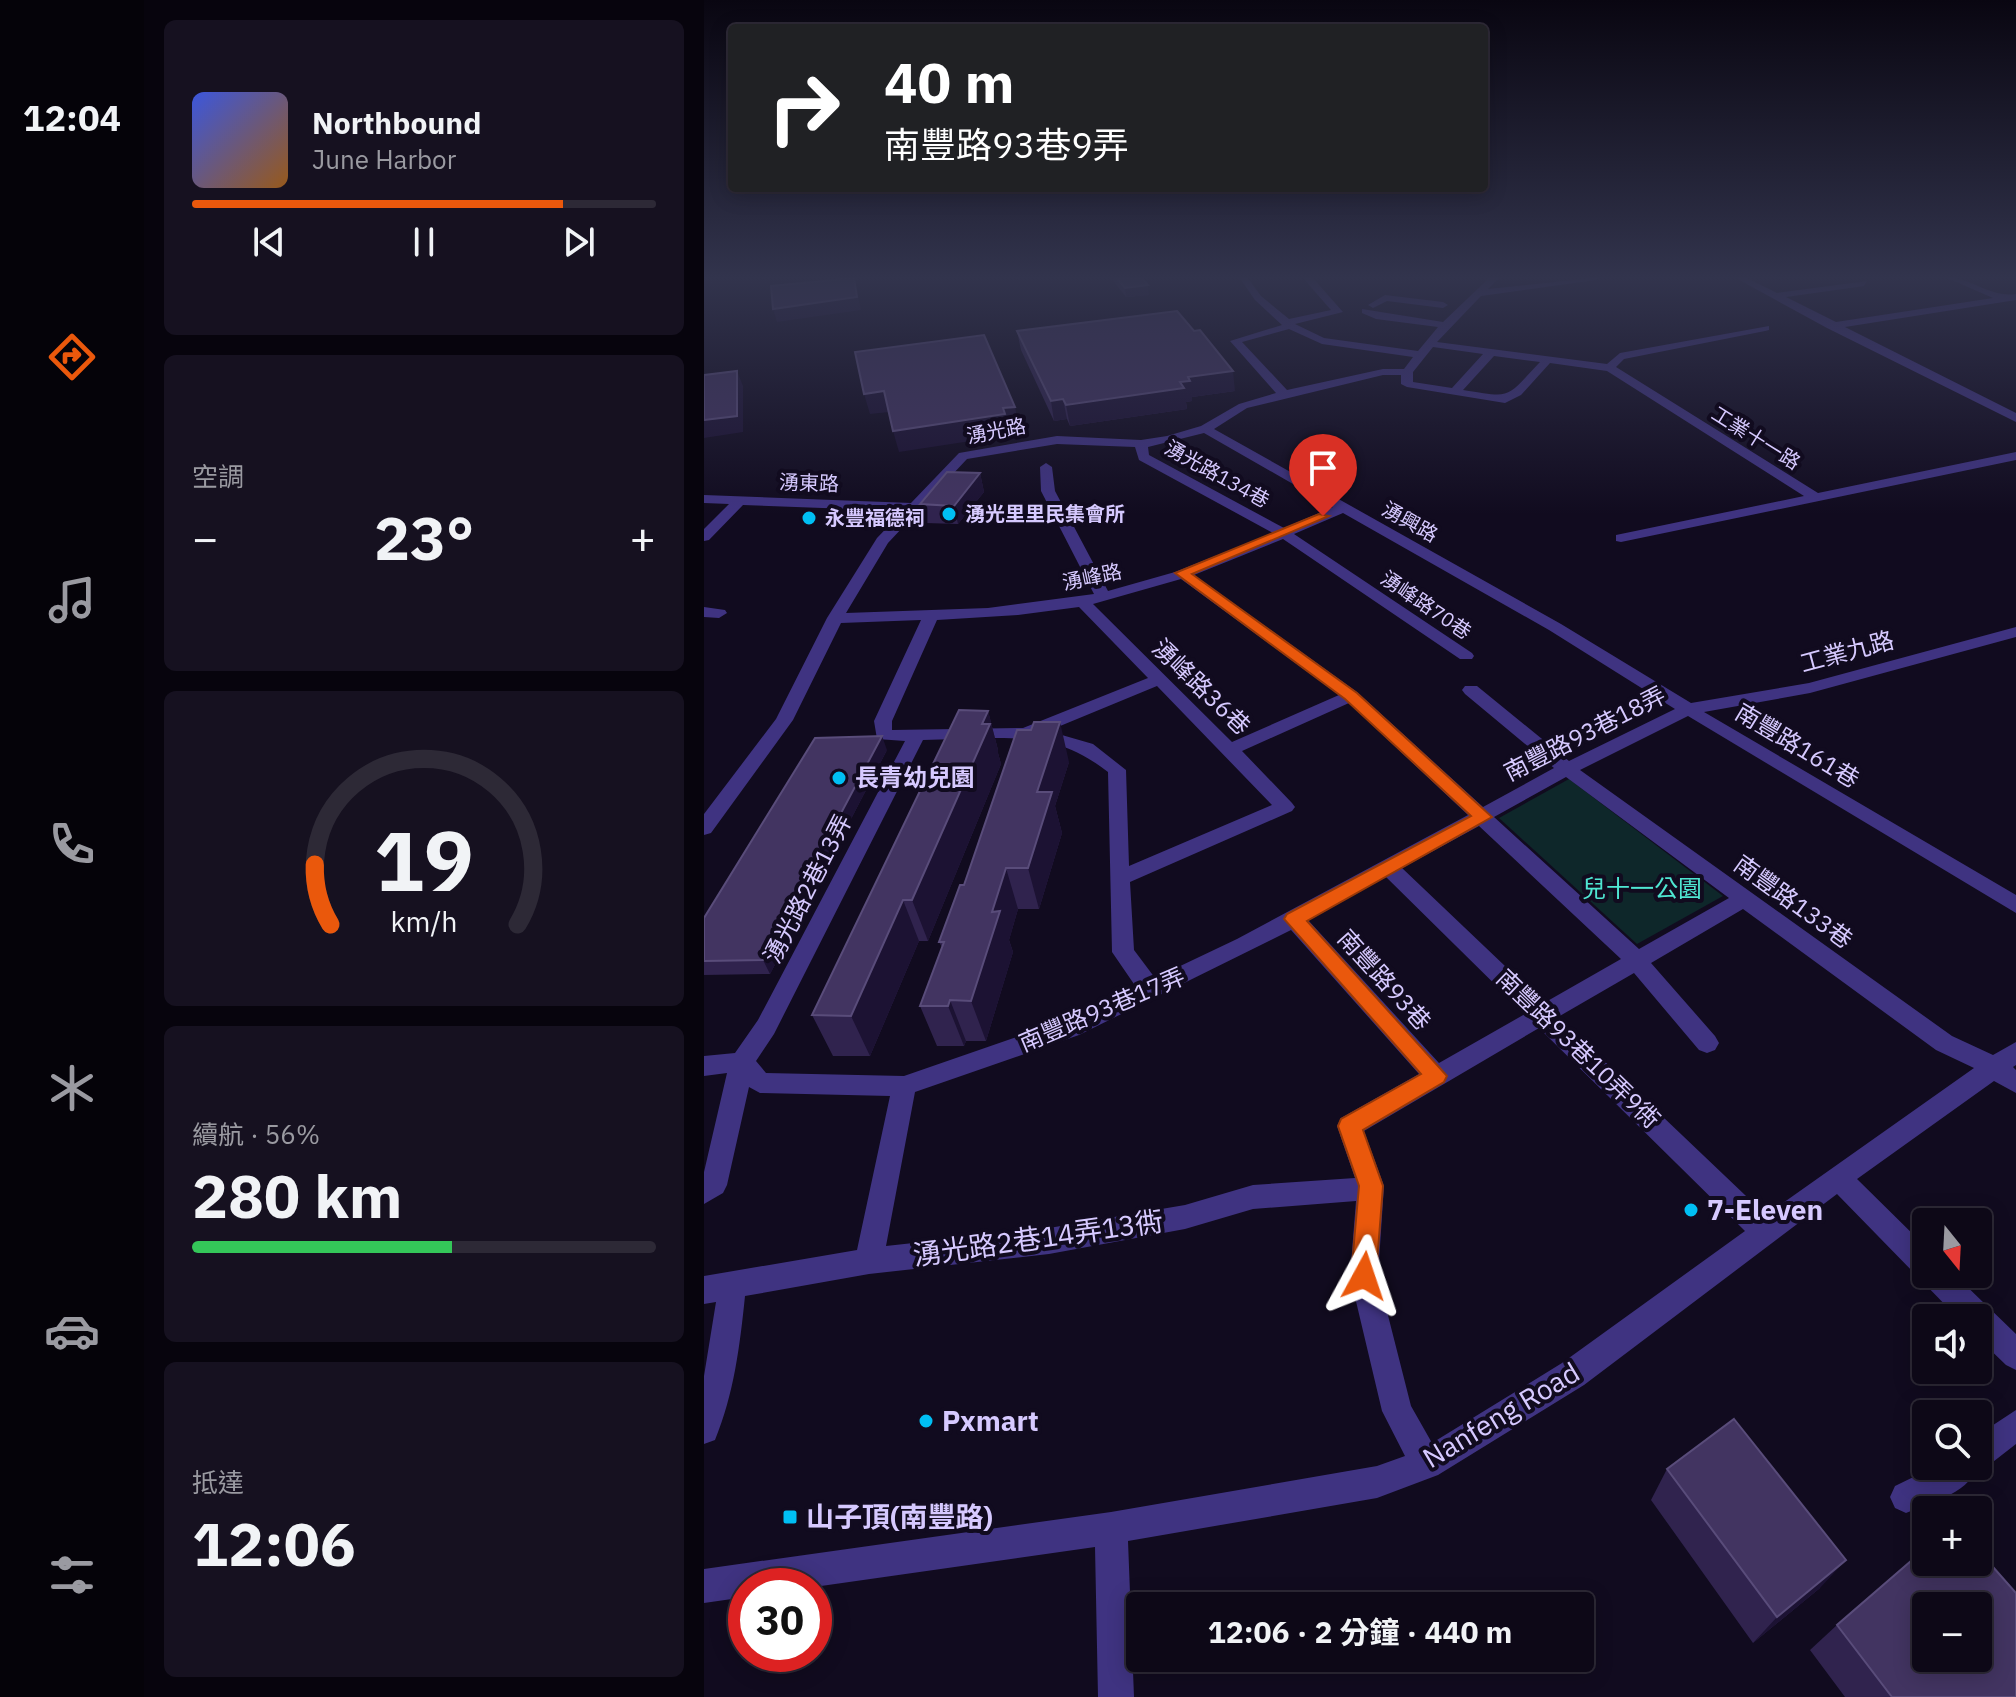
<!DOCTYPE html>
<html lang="zh-TW">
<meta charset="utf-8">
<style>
body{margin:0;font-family:"IBM Plex Sans","Noto Sans TC",sans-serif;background:#161120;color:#f1f3f6;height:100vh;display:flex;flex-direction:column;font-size:30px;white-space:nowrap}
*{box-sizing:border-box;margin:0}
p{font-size:26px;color:#9a9aa1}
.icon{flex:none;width:44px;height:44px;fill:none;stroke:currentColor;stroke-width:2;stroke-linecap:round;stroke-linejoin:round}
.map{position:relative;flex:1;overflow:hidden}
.panel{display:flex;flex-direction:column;gap:20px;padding:20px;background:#07040d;width:560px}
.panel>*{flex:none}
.guide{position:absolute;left:24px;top:24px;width:760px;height:168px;border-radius:8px;box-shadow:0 4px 20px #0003,0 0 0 2px #2d2936;background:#202124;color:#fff;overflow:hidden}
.needle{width:52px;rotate:162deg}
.buttons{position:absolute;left:1208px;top:1208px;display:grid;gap:16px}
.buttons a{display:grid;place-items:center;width:80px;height:80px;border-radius:8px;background:#0d0817;box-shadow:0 4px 20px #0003,0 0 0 2px #2d2936;font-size:40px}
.speed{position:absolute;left:24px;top:1568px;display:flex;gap:16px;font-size:40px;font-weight:700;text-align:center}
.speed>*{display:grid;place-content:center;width:104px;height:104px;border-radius:50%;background:#0d0817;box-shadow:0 4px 20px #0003,0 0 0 2px #2d2936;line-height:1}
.speed .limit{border:12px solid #d22;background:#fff;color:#111}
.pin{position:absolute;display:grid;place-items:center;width:68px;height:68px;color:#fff;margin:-82px -34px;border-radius:50% 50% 50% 0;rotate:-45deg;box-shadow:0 0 8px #0007}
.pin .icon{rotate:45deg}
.me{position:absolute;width:88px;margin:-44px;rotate:5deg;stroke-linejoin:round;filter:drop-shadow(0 0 6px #0008)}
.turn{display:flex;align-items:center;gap:28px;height:168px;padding:0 24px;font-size:36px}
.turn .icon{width:104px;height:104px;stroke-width:2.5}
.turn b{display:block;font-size:56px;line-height:68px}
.big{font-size:60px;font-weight:700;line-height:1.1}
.panel .card{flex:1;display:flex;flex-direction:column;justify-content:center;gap:12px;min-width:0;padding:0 28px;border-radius:12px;background:#161120}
.panel .dial{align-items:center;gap:0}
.dial svg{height:208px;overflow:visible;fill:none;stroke:#2d2936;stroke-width:7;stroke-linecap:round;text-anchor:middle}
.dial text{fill:#f1f3f6;stroke:none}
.song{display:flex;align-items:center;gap:24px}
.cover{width:96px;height:96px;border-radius:12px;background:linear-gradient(135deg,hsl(230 70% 55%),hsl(30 70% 35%))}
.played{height:8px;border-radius:4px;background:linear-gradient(90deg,#ea580c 80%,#2d2936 80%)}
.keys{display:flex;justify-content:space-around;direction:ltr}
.heat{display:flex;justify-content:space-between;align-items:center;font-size:44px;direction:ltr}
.charge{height:12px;border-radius:6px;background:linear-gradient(90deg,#34c759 56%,#2d2936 0)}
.trip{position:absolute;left:422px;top:1592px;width:468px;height:80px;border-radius:8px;background:#0d0817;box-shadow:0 4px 20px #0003,0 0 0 2px #2d2936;font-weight:700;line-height:80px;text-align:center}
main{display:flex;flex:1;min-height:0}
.tabs{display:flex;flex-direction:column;width:144px;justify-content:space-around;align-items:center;background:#050309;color:#9a9aa1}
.tabs .icon{width:56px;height:56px}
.tabs .current{color:#ea580c}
.tabs b{font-size:36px;color:#f1f3f6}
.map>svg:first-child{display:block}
.green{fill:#0e272a}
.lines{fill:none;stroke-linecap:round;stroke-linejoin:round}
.minor{fill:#3f3381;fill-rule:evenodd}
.wall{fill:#30234e}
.shaded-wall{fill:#1c1233}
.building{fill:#423461;stroke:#594c7a;stroke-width:2;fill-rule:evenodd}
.route{fill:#ea580c;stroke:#983908;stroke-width:2}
.poi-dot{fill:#00bff4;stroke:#110b1f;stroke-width:3}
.labels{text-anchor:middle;stroke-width:8;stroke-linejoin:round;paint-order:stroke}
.far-street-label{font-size:20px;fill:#d6c9ff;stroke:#110b1f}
.far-poi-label{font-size:20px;font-weight:bold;fill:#d6c9ff;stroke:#110b1f;text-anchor:start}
.street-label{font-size:24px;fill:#d6c9ff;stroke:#110b1f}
.poi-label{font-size:24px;font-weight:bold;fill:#d6c9ff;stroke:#110b1f;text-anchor:start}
.park-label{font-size:24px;fill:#4fe6d2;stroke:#110b1f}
.near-poi-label{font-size:28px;font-weight:bold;fill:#d6c9ff;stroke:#110b1f;text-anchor:start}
.near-street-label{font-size:28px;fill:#d6c9ff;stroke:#110b1f}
</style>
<main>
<nav class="tabs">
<b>12:04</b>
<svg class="icon current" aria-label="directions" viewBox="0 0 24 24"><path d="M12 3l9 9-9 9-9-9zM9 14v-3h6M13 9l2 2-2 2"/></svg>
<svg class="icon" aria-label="music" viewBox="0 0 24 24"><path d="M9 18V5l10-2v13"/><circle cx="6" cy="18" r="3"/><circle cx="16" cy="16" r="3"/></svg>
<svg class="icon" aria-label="phone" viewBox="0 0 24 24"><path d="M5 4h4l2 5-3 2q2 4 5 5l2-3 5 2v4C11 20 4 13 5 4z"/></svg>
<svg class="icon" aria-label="climate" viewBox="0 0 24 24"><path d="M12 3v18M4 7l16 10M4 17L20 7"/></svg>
<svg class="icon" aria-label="car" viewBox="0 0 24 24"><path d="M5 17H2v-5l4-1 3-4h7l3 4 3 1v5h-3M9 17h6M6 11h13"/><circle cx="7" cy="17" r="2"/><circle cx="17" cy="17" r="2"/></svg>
<svg class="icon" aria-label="filters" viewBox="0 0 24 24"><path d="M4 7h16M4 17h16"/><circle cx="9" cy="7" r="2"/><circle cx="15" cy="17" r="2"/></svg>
</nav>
<section class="panel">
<div class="card">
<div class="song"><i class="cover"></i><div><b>Northbound</b><p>June Harbor</p></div></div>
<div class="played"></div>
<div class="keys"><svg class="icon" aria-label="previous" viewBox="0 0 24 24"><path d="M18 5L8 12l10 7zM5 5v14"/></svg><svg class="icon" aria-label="pause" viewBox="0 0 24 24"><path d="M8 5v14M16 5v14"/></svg><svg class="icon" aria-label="next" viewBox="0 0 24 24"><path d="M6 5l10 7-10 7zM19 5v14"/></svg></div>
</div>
<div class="card"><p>空調</p>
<div class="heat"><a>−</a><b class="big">23°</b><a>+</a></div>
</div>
<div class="card dial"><svg viewBox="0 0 100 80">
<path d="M14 69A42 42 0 1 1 86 69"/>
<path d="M14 69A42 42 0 0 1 8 46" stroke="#ea580c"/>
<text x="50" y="56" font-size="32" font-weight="700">19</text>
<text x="50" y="72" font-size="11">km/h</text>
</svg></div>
<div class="card"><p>續航 · 56%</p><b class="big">280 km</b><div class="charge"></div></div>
<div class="card"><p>抵達</p><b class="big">12:06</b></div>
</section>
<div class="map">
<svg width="1312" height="1697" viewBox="0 0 1312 1697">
<rect width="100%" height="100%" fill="#110b1f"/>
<path class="green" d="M865,779l154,117 -86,48 -138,-126z"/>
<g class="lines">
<path class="minor" d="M535,277h8l14,19 28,23 42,-9 -29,-33h10l31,35 -48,12 29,14 94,13 20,-24 -62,-8 -14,-6v-4l81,13 47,-45h10l-12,12 112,-12 -4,3 -115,16 -44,46 170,22 13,-11 149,-27v4l-4,1 -141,28 -8,8 202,126 198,-41v8l-395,82 -5,-1v-6l188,-39 -197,-125 -57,-8 -29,32 -16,8 -98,-16 -6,-3v-9h-18l-136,33 -33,21 347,195 130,79 118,-20 207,-56v10l-206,56 -106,19 312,183v18l-328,-197 -108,54 372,266 41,19 23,-13v23l-3,2 3,3v23l-22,-12 -137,98 69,68v27h28l62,60v36l-10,-5 -28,-27v-20h-20l-121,-124 -253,191 -146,90 -61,23 -249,43 6,156h-36l-3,-150 -281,40 -68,-1v11l-42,6v-34l407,-57 266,-46 28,-10 -23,-45 -32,-135 6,-75 -103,8 -68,20 -136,25 -180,20 -124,22c-5,49 -11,98 -30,144l-11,4v-68l12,-74 -12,2v-28l153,-26 33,-154 -130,-3 -11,-6 -22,98 -4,8 -19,11v-32l23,-99 -23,3v-20l31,-3 23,-33 147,-279 -28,-2 -3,-18 47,-101 -80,3 -48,97 -82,113 -7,2v-21l72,-95 51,-101 50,-80 26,-27 -160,-6 -34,35 -5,1v-12l25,-25 -25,-1v-8l207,8 48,-50 98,-17 84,4 26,-4 34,-10 38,-22 37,-11 -46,-52 52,-16 -27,-25zM585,329l33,15 91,13 -9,12h-21l-96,21 -45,-48zM729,347l50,7 -31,34 -39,-6v-10zM790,356l46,6c-35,37 -27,36 -77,28zM500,433l129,74 -49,21 -135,-73 -1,-8zM353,444l78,3 4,13 134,73 -98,39 -67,19 -53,-100 -3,-24 -6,-4 -6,4 1,24 53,103 -106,14 -142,5 42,-70 79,-84zM639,513l206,117 126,79 -106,52 -92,-75h-12l-3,4 3,4 89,74 -71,39 -126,-115 -163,-117 89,-36 177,120h12l2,-3 -2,-3 -178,-119zM477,579l158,116 -107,47 -139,-138zM375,607l69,71 -125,50 -131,2v-9l45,-101 81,-5zM453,686l115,119 -143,61 -3,-96 -33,-26 -45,-13zM645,703l119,112 -231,124 -82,39 -21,-28 -4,-68 162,-71 3,-4 -3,-4 -50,-52zM285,738c50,0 79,3 119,34l4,180 24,35 -73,34 -159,55 -138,-3 -10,-12 18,-27 149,-294zM862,777l163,121 -90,51 -145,-132zM775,826l142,133 -77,44 -142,-135zM682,877l139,137 -86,49 -131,-143zM1039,909l193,141 38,18 -208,147 -208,-198 76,-44 65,77 8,3 8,-3 4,-7 -4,-7 -64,-73zM587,930l128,144 -78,44 -4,8 18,52 -102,7 -68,20 -136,23 -163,18 29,-154 164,-57zM835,1028l206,203 -183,132 -130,80 -21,-37 -33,-130 6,-90 -20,-55z
M1030,277h11l32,16 90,-12 -3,5 -78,11 50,25 157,-24 -48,-21c25,0 46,21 71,17v6l-171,27 171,86v9l-189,-94z
M681,295l58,7 5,3 -5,3 -56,-7 -14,7 -5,-3z
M0,607l21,3 2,3 -8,5 -15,-1z
M1312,1410v34l-27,21 -12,4c-11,25 -48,35 -71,44l-11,-5 -5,-11 5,-11 41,-20h42v-31z"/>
</g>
<path class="wall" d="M406,277h31l8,18 -23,2z
M313,331l218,60 -43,6v4l-6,1 1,7 -117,17 -3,-7 -13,2 -33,-71z
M276,473l4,19 -26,32 -33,-1 -5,-19z
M284,711l10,39v3l3,11 -73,177h-9l-49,115h-37l-21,-41z
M183,750l-117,224 -66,1v-57z
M365,762l-14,44 7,27 -23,76h-21l-9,31 4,12 -27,89h-20l-2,5h-27l-17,-40 22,-59 -3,-5 25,-57z
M963,1469l153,119 -67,55 -102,-143z
M1133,1625l179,72h-171l-35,-47z"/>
<path class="shaded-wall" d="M150,278l7,32 -84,12 -4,-13z
M444,285l1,10 -23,2 -1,-9z
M33,371l6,15v46l-39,6v-18z
M529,371l2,20 -43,6v4l-6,1 1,7 -117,17 -4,-21 114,-23 8,-5z
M180,391l5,21 -19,2 -6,-20z
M359,399l4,20 -13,2 -3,-20z
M311,407l4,20 -11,2 2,6 -111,17 -6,-21z
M276,473l4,19 -26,32 -4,-18z
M284,711l10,39v3l3,11 -73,177 -16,-41z
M356,722l9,40 -14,44 7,27 -23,76 -11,-41 9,-76z
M178,736l5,14 -117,224 -7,-14z
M302,868l12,41 -9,31 4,12 -27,89 -15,-40 21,-89z
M199,900l16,41 -49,115 -19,-40z
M246,1000l16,41 -2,5 -16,-40z
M1142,1560l-26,28 -67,55 24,-26z"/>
<path class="building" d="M412,277h25l7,8 -23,3z
M150,278l3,19 -84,12 -2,-23z
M473,311l17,20 6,-1 33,41 -45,6 2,4 -10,1 4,6 -118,17 -3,-6 -12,2 -34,-70z
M280,335l31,72 -12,1 2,6 -112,17 -9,-40 -20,3 -9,-42z
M33,371v45l-33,4v-45z
M243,472l33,1 -26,33 -34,-2z
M255,710l29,1 -6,13h8l-78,176h-9l-52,116 -39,-1z
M330,722h26l-23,70h15l-24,76h-22l-14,44 8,-1 -29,90 -21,-1 -2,6h-28l24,-64h-5l21,-57h4l53,-155h14z
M178,736l-119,224 -59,1v-43l111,-180z
M1030,1419l112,141 -69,57 -110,-148z
M1222,1548v14h52v-12l38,43v104h-124l-55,-72zM1222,1606h52v52h-52z"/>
<linearGradient id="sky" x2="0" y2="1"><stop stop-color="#090611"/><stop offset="0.54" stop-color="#32344d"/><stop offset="1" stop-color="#32344d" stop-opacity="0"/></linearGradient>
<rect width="1312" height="514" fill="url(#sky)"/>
<path class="route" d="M615,514l10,2 -137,58 165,119 135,124 -185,104 140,155 -3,6 -81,48 20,56 -7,90 -3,9 -9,4 -9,-4 -4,-9 8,-90 -21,-60 3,-7 80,-45 -137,-155 3,-5 184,-98 -126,-117 -170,-126z"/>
<g class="poi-dot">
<circle cx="245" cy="514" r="8"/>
<circle cx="105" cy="518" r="8"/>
<circle cx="135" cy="778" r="8"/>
<circle cx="987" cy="1210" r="8"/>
<circle cx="222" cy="1421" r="8"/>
<rect x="78" y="1509" width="16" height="16" rx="4"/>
</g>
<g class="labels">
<g class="far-street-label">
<text transform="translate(292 431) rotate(-11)" y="7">湧光路</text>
<text transform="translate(1052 438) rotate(32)" y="7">工業十一路</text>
<text transform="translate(513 474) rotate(29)" y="7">湧光路134巷</text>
<text transform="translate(105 483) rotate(2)" y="7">湧東路</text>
<text transform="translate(706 522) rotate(29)" y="7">湧興路</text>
<text transform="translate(388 577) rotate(-12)" y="7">湧峰路</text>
<text transform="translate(722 605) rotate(34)" y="7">湧峰路70巷</text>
</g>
<g class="far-poi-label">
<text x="261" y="521">湧光里里民集會所</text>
<text x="121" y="525">永豐福德祠</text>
</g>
<g class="street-label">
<text transform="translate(1143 652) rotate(-15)" y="8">工業九路</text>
<text transform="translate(497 687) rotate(44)" y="8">湧峰路36巷</text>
<text transform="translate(881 734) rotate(-27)" y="8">南豐路93巷18弄</text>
<text transform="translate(1093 746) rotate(31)" y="8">南豐路161巷</text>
<text transform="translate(104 889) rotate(-63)" y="8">湧光路2巷13弄</text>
<text transform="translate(1089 902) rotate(36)" y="8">南豐路133巷</text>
<text transform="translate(680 980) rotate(48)" y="8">南豐路93巷</text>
<text transform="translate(398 1010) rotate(-23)" y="8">南豐路93巷17弄</text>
<text transform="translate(874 1049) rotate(44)" y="8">南豐路93巷10弄9衖</text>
</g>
<g class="poi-label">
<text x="151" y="786">長青幼兒園</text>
</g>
<g class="park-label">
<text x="938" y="897">兒十一公園</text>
</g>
<g class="near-poi-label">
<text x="1003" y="1220">7-Eleven</text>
<text x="238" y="1431">Pxmart</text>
<text x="102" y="1527">山子頂(南豐路)</text>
</g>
<g class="near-street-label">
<text transform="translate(334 1238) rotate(-8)" y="10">湧光路2巷14弄13衖</text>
<text transform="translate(797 1415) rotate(-31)" y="10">Nanfeng Road</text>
</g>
</g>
</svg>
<div class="buttons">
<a><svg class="needle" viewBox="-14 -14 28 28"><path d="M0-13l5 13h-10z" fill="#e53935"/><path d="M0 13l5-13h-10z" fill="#9a9aa1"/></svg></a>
<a><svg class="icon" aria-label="sound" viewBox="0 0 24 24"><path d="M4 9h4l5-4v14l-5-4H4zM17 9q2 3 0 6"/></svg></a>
<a><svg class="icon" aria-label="search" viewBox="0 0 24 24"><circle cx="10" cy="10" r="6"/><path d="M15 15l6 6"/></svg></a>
<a>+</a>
<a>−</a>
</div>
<div class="speed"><div class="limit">30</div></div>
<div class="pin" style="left:619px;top:516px;background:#d93025"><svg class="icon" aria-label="arrive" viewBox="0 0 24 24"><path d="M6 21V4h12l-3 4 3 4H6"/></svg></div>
<svg class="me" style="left:660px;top:1276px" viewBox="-20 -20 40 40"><path d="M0-17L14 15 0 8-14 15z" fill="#ea580c" stroke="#fff" stroke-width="4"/></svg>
<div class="trip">12:06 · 2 分鐘 · 440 m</div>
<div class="guide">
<div class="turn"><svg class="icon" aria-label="right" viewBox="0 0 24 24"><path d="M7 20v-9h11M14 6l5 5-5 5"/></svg><div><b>40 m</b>南豐路93巷9弄</div></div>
</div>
</div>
</main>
